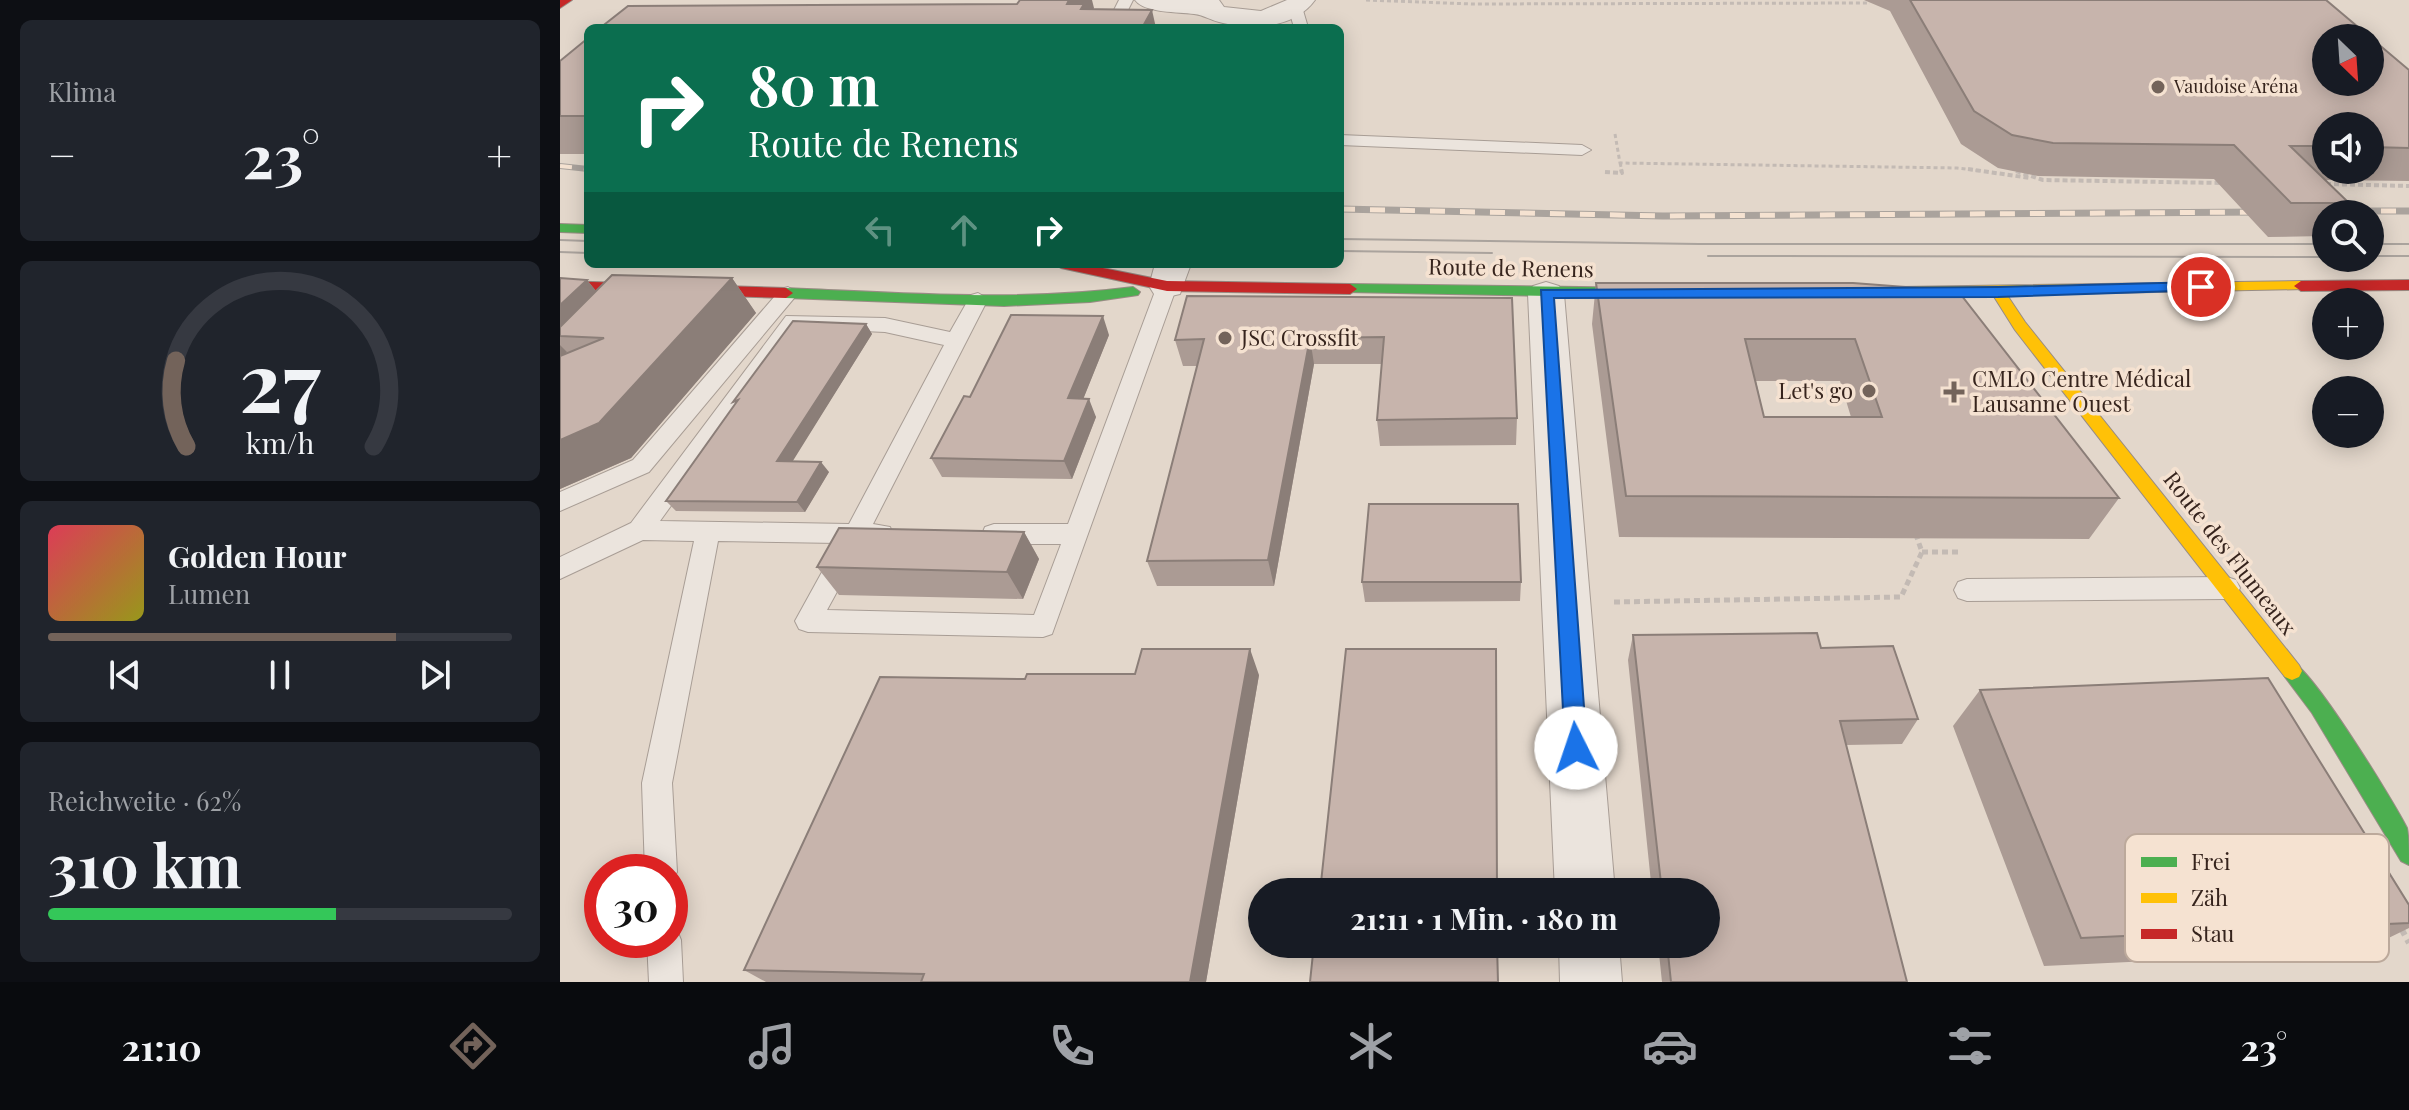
<!DOCTYPE html>
<html lang="de">
<meta charset="utf-8">
<style>
body{margin:0;font-family:"Playfair Display",serif;background:#20242c;color:#f1f3f6;height:100vh;display:flex;flex-direction:column;font-size:30px;white-space:nowrap}
*{box-sizing:border-box;margin:0}
p{font-size:26px;color:#9ea1a6}
.icon{flex:none;width:44px;height:44px;fill:none;stroke:currentColor;stroke-width:2;stroke-linecap:round;stroke-linejoin:round}
.map{position:relative;flex:1;overflow:hidden}
.drawer{display:flex;flex-direction:column;gap:20px;padding:20px;background:#0d0f14;width:560px}
.drawer>*{flex:none}
.hud{position:absolute;left:24px;top:24px;width:760px;height:244px;border-radius:12px;box-shadow:0 4px 20px #0003;background:#0b6e4f;color:#fff;overflow:hidden}
.needle{width:52px;rotate:155deg}
.controls{position:absolute;left:1752px;top:24px;display:grid;gap:16px}
.controls a{display:grid;place-items:center;width:72px;height:72px;border-radius:50%;background:#171b24;box-shadow:0 4px 20px #0003;font-size:40px}
.speed{position:absolute;left:24px;top:854px;display:flex;gap:16px;font-size:40px;font-weight:700;text-align:center}
.speed>*{display:grid;place-content:center;width:104px;height:104px;border-radius:50%;background:#171b24;box-shadow:0 4px 20px #0003;line-height:1}
.speed .limit{border:12px solid #d22;background:#fff;color:#111}
.pin{position:absolute;display:grid;place-items:center;width:68px;height:68px;color:#fff;margin:-34px;border:4px solid #fff;border-radius:50%;box-shadow:0 2px 8px #0007}
.me{position:absolute;width:88px;margin:-44px;rotate:356deg;stroke-linejoin:round;filter:drop-shadow(0 0 6px #0008)}
.turn{display:flex;align-items:center;gap:28px;height:168px;padding:0 32px;font-size:36px}
.turn .icon{width:104px;height:104px;stroke-width:2.5}
.turn b{display:block;font-size:56px;line-height:68px}
.lanes{display:flex;align-items:center;height:76px;padding:0 32px;background:#0003;justify-content:center;gap:40px;direction:ltr}
.lanes .off{opacity:.35}
.big{font-size:60px;font-weight:700;line-height:1.1}
.drawer .card{flex:1;display:flex;flex-direction:column;justify-content:center;gap:12px;min-width:0;padding:0 28px;border-radius:12px;background:#20242c}
.drawer .dial{align-items:center;gap:0}
.dial svg{height:208px;overflow:visible;fill:none;stroke:#363941;stroke-width:7;stroke-linecap:round;text-anchor:middle}
.dial text{fill:#f1f3f6;stroke:none}
.song{display:flex;align-items:center;gap:24px}
.cover{width:96px;height:96px;border-radius:12px;background:linear-gradient(135deg,hsl(350 70% 55%),hsl(60 70% 35%))}
.played{height:8px;border-radius:4px;background:linear-gradient(90deg,#73635a 75%,#363941 75%)}
.keys{display:flex;justify-content:space-around;direction:ltr}
.heat{display:flex;justify-content:space-between;align-items:center;font-size:44px;direction:ltr}
.charge{height:12px;border-radius:6px;background:linear-gradient(90deg,#34c759 62%,#363941 0)}
.trip{position:absolute;left:688px;top:878px;width:472px;height:80px;border-radius:40px;background:#171b24;box-shadow:0 4px 20px #0003;font-weight:700;line-height:80px;text-align:center}
.dock{display:flex;height:128px;justify-content:space-around;align-items:center;background:#090b0e;color:#9ea1a6}
.dock .icon{width:56px;height:56px}
.dock .active{color:#73635a}
.dock b{font-size:36px;color:#f1f3f6}
main{display:flex;flex:1;min-height:0}
.map>svg:first-child{display:block}
.lines{fill:none;stroke-linecap:round;stroke-linejoin:round}
.lane-casing{stroke:#a89d95;stroke-width:2}
.street-casing{stroke:#a89d95;stroke-width:2}
.fast-casing{stroke:#988c84;stroke-width:2}
.slow-casing{stroke:#988c84;stroke-width:2}
.jam-casing{stroke:#988c84;stroke-width:2}
.path-far3{stroke:#c3bab4;stroke-width:3;stroke-dasharray:4 3;stroke-linecap:butt}
.path-far2{stroke:#c3bab4;stroke-width:4;stroke-dasharray:5 3;stroke-linecap:butt}
.path-far1{stroke:#c3bab4;stroke-width:5;stroke-dasharray:6 4;stroke-linecap:butt}
.path{stroke:#c3bab4;stroke-width:6;stroke-dasharray:8 5;stroke-linecap:butt}
.lane{fill:#ebe4dd;fill-rule:evenodd}
.street{fill:#ebe4dd;fill-rule:evenodd}
.fast{fill:#4caf50;fill-rule:evenodd}
.slow{fill:#ffc107;fill-rule:evenodd}
.jam{fill:#c62828;fill-rule:evenodd}
.tram{stroke:#aaa39d;stroke-width:2}
.rail-far1-casing{stroke:#aaa39d;stroke-width:6}
.rail-casing{stroke:#aaa39d;stroke-width:7}
.rail-far1{stroke:#f5e2d1;stroke-width:4;stroke-dasharray:12;stroke-linecap:butt}
.rail{stroke:#f5e2d1;stroke-width:5;stroke-dasharray:15;stroke-linecap:butt}
.wall{fill:#ab9b94;fill-rule:evenodd}
.shaded-wall{fill:#8b7e78}
.building{fill:#c7b4ac;stroke:#8b7e78;stroke-width:2;fill-rule:evenodd}
.route{fill:#1a73e8;stroke:#114b97;stroke-width:2}
.poi-dot{fill:#73635a;stroke:#f5e2d1;stroke-width:3}
.labels{text-anchor:middle;stroke-width:7;stroke-linejoin:round;paint-order:stroke}
.far-poi-label{font-size:18px;fill:#36241d;stroke:#f5e2d1;text-anchor:start}
.street-label{font-size:22px;fill:#36241d;stroke:#f5e2d1}
.poi-label{font-size:22px;fill:#36241d;stroke:#f5e2d1;text-anchor:start}
.key{fill:#f5e2d1;stroke:#bca99b;stroke-width:2}
.key-label{font-size:22px;fill:#36241d}
</style>
<main>
<section class="drawer">
<div class="card"><p>Klima</p>
<div class="heat"><a>−</a><b class="big">23°</b><a>+</a></div>
</div>
<div class="card dial"><svg viewBox="0 0 100 80">
<path d="M14 69A42 42 0 1 1 86 69"/>
<path d="M14 69A42 42 0 0 1 10 36" stroke="#73635a"/>
<text x="50" y="56" font-size="32" font-weight="700">27</text>
<text x="50" y="72" font-size="11">km/h</text>
</svg></div>
<div class="card">
<div class="song"><i class="cover"></i><div><b>Golden Hour</b><p>Lumen</p></div></div>
<div class="played"></div>
<div class="keys"><svg class="icon" aria-label="previous" viewBox="0 0 24 24"><path d="M18 5L8 12l10 7zM5 5v14"/></svg><svg class="icon" aria-label="pause" viewBox="0 0 24 24"><path d="M8 5v14M16 5v14"/></svg><svg class="icon" aria-label="next" viewBox="0 0 24 24"><path d="M6 5l10 7-10 7zM19 5v14"/></svg></div>
</div>
<div class="card"><p>Reichweite · 62%</p><b class="big">310 km</b><div class="charge"></div></div>
</section>
<div class="map">
<svg width="1849" height="982" viewBox="0 0 1849 982">
<rect width="100%" height="100%" fill="#e3d7cb"/>
<g class="lines">
<defs>
<path id="lane" d="M559,0h14l-14,28h-14z
M735,3l7,4 5,17 -3,4h-14l3,-4 -5,-17z
M780,135l242,10 9,5 -9,5 -242,-10z
M607,280l10,6 -125,348 -9,3 -235,-5 -9,-3 -4,-8 43,-78 -120,-2 -46,242 5,89 -7,12v-12h-25l-3,-89 52,-242 -51,-1 -83,39v-22l71,-34 155,-207 99,2 65,14 21,-37 7,-2 10,6 -115,225 17,3 3,7 -3,7 -27,3 -36,66 207,5 27,-71h-67l-9,-3 -3,-7 3,-7 9,-3h74l89,-238zM239,328l86,4 59,13 -95,179 -189,-3z
M228,287l10,6 -3,4 -146,175 -89,39v-19l73,-32 148,-171z
M1667,577l9,3 4,8 -4,8 -9,3 -260,2 -9,-3 -4,-8 4,-8 9,-3z
M110,926l6,2 5,12 2,42h-34l-2,-42h23z"/>
<path id="street" d="M575,0h84l5,7 37,4 26,-11h28c-20,28 -61,30 -92,23 -11,-2 -19,-8 -29,-9 -15,-2 -50,-1 -59,-14z
M595,264h36l-11,30 -13,3 -13,-3 -5,-8z
M986,282l13,4 5,8 51,598h-60l-27,-598 5,-8z
M999,944h60l3,38h-62z"/>
<path id="fast" d="M0,224l28,1v8l-28,-1z
M790,284l305,4 7,5 -7,5 -310,-6v-6z
M573,287l7,5 -2,3 -48,7 -86,4 -218,-8 -7,-5 7,-5c116,5 231,14 347,-1z
M1732,662c21,8 102,140 115,166 2,10 2,26 2,37l-8,-4 -89,-148 -27,-36 -3,-6 3,-6z"/>
<path id="slow" d="M1741,281l7,5 -2,3 -299,6 18,27 274,343 3,6 -3,6 -7,3 -7,-3 -270,-347 -22,-35 -93,2 -7,-5 7,-5z"/>
<path id="jam" d="M0,0h12l-12,8z
M494,264h29l84,17 183,3 7,5 -7,5 -183,-3 -106,-23z
M1849,280v10l-108,1 -7,-5 7,-5z
M0,281l226,7 7,5 -7,5 -226,-7z"/>
</defs>
<use href="#lane" class="lane-casing"/>
<use href="#street" class="street-casing"/>
<use href="#fast" class="fast-casing"/>
<use href="#slow" class="slow-casing"/>
<use href="#jam" class="jam-casing"/>
<path class="path-far3" d="M806,0l106,4 398,-1
M1055,134l5,29 337,5 25,3
M1060,163l2,8"/>
<path class="path-far2" d="M1408,169l62,9
M1456,171l27,9 181,3
M1045,172l17,1 -1,-4
M1766,184l83,2"/>
<path class="path-far1" d="M1362,552h39
M1054,602l287,-5 21,-45 -7,-20"/>
<path class="path" d="M1841,928l8,15"/>
<use href="#lane" class="lane"/>
<use href="#street" class="street"/>
<use href="#fast" class="fast"/>
<use href="#slow" class="slow"/>
<use href="#jam" class="jam"/>
<path class="tram" d="M780,239l359,5h627
M0,240l28,1
M1810,244h39
M780,251l152,2
M0,252l28,1
M1148,256l618,1
M1810,256h39
M298,264h134"/>
<defs>
<path id="rail-far1" d="M0,166l28,3"/>
<path id="rail" d="M780,209l323,7 602,-4
M1761,211h88"/>
</defs>
<use href="#rail-far1" class="rail-far1-casing"/>
<use href="#rail" class="rail-casing"/>
<use href="#rail-far1" class="rail-far1"/>
<use href="#rail" class="rail"/>
</g>
<path class="wall" d="M1304,0h462l83,70v111l-83,-1 23,23 -8,11h-15v20l-2,2 -56,1 -54,-58 -176,-3 -40,-8 -37,-24 -71,-133zM1766,126h44v44h-44z
M28,38v116h-28v-38z
M0,278l27,2 9,11 136,-13 24,35 -125,145 -71,31z
M1036,283h257l266,215 -30,41 -470,-2 -27,-213zM1196,381h84l11,36h-87z
M952,298l5,120 -1,27 -136,1 -3,-26 5,-56h-68l-40,222h-117l-10,-25 50,-195h-14l-8,-26z
M306,324l6,10 -80,127 37,11 -24,40 -129,-1 -10,-10 69,-97z
M549,335l-26,64 13,18 -24,62 -130,-2 -11,-19 39,-61z
M464,532l15,27 -16,40 -184,-4 -22,-28z
M802,582h159l-1,19 -155,1z
M1073,635l188,13 97,71 -16,25 -56,1 61,237h-245l-4,-38h48v-52h-54l-24,-232z
M699,675l-53,307h-440l-22,-12 281,-291z
M1420,690l429,215v23l-47,23 -318,15 -91,-240z"/>
<path class="shaded-wall" d="M509,0h23l2,8 -5,10 -22,-14z
M592,10l4,18h-14z
M172,278l24,35 -125,145 -71,31v-49z
M27,280l23,28 -50,28v-31z
M543,316l6,19 -33,82 -8,-19z
M306,324l6,10 -86,138 -9,-11z
M750,338l4,26 -40,222 -6,-26z
M0,345l7,7 -7,7z
M529,399l7,18 -24,62 -8,-18z
M261,462l8,10 -24,40 -8,-10z
M464,532l15,27 -16,40 -16,-27z
M690,649l9,26 -53,307h-16z"/>
<path class="building" d="M460,0h49l-2,4h17l-3,5 71,1 -10,18h-542l28,-22 389,-2z
M1350,0h416l83,70v78l-39,-1v-21h-44v20h-36l59,57h-58l-57,-58 -181,-2 -41,-8 -38,-24zM1766,38h44v44h-44z
M28,38v78h-28v-55z
M52,275l120,3 -133,145 -39,17v-84l44,-18 -44,-2v-9z
M0,278l27,2 -27,25z
M1036,283h257l105,8 161,207 -493,-2zM1185,339h110l27,78h-118z
M627,296l325,2 5,120 -140,2 7,-83 -74,1 -42,222 -121,1 57,-222 -29,1z
M451,315l92,1 -35,82 21,1 -25,62 -133,-3 33,-62 6,1z
M233,321l73,3 -89,137 44,1 -24,40 -131,-1 72,-101 -5,2z
M809,504h149l3,78h-159z
M279,528l185,4 -17,40 -190,-5z
M1257,633l4,15 72,-2 25,73 -78,2 67,261h-236l-4,-38h39v-52h-44l-29,-257z
M582,649h108l-60,333h-269l3,-8 -180,-4 136,-293 145,2 2,-5h108z
M786,649h150l1,243h-177z
M1708,678l141,227v18l-328,15 -101,-248z
M754,944h183l1,38h-188z"/>
<path class="route" d="M1641,282l5,1v7l-208,7 -444,1 33,450 -3,7 -8,3 -7,-3 -4,-7 -24,-458 457,-3z"/>
<g class="poi-dot">
<circle cx="1598" cy="87" r="8"/>
<circle cx="665" cy="338" r="8"/>
<circle cx="1309" cy="391" r="8"/>
<path d="M1390 380h8v8h8v8h-8v8h-8v-8h-8v-8h8z"/>
</g>
<g class="labels">
<g class="far-poi-label">
<text x="1614" y="93">Vaudoise Aréna</text>
</g>
<g class="street-label">
<text transform="translate(951 268) rotate(1)" y="8">Route de Renens</text>
<text transform="translate(1670 553) rotate(52)" y="8">Route des Flumeaux</text>
</g>
<g class="poi-label">
<text x="681" y="346">JSC Crossfit</text>
<text x="1412" y="387">CMLO Centre Médical<tspan x="1412" dy="25">Lausanne Ouest</tspan></text>
<text x="1293" y="399" text-anchor="end">Let's go</text>
</g>
</g>
<rect x="1565" y="834" width="264" height="128" rx="12" class="key"/>
<rect x="1581" y="857" width="36" height="10" fill="#4caf50"/>
<rect x="1581" y="893" width="36" height="10" fill="#ffc107"/>
<rect x="1581" y="929" width="36" height="10" fill="#c62828"/>
<g class="key-label">
<text x="1631" y="870">Frei</text>
<text x="1631" y="906">Zäh</text>
<text x="1631" y="942">Stau</text>
</g>
</svg>
<div class="controls">
<a><svg class="needle" viewBox="-14 -14 28 28"><path d="M0-13l5 13h-10z" fill="#e53935"/><path d="M0 13l5-13h-10z" fill="#9ea1a6"/></svg></a>
<a><svg class="icon" aria-label="sound" viewBox="0 0 24 24"><path d="M4 9h4l5-4v14l-5-4H4zM17 9q2 3 0 6"/></svg></a>
<a><svg class="icon" aria-label="search" viewBox="0 0 24 24"><circle cx="10" cy="10" r="6"/><path d="M15 15l6 6"/></svg></a>
<a>+</a>
<a>−</a>
</div>
<div class="speed"><div class="limit">30</div></div>
<div class="pin" style="left:1641px;top:287px;background:#d93025"><svg class="icon" aria-label="arrive" viewBox="0 0 24 24"><path d="M6 21V4h12l-3 4 3 4H6"/></svg></div>
<svg class="me" style="left:1016px;top:748px" viewBox="-20 -20 40 40"><circle r="19" fill="#fff"/><path d="M0-13L10 11 0 6-10 11z" fill="#1a73e8"/></svg>
<div class="trip">21:11 · 1 Min. · 180 m</div>
<div class="hud">
<div class="turn"><svg class="icon" aria-label="right" viewBox="0 0 24 24"><path d="M7 20v-9h11M14 6l5 5-5 5"/></svg><div><b>80 m</b>Route de Renens</div></div>
<div class="lanes"><svg class="icon off" aria-label="left" viewBox="0 0 24 24"><path d="M17 20v-9H6M10 6l-5 5 5 5"/></svg><svg class="icon off" aria-label="ahead" viewBox="0 0 24 24"><path d="M12 20V5M6 11l6-6 6 6"/></svg><svg class="icon" aria-label="right" viewBox="0 0 24 24"><path d="M7 20v-9h11M14 6l5 5-5 5"/></svg></div>
</div>
</div>
</main>
<nav class="dock">
<b>21:10</b>
<svg class="icon active" aria-label="directions" viewBox="0 0 24 24"><path d="M12 3l9 9-9 9-9-9zM9 14v-3h6M13 9l2 2-2 2"/></svg>
<svg class="icon" aria-label="music" viewBox="0 0 24 24"><path d="M9 18V5l10-2v13"/><circle cx="6" cy="18" r="3"/><circle cx="16" cy="16" r="3"/></svg>
<svg class="icon" aria-label="phone" viewBox="0 0 24 24"><path d="M5 4h4l2 5-3 2q2 4 5 5l2-3 5 2v4C11 20 4 13 5 4z"/></svg>
<svg class="icon" aria-label="climate" viewBox="0 0 24 24"><path d="M12 3v18M4 7l16 10M4 17L20 7"/></svg>
<svg class="icon" aria-label="car" viewBox="0 0 24 24"><path d="M5 17H2v-5l4-1 3-4h7l3 4 3 1v5h-3M9 17h6M6 11h13"/><circle cx="7" cy="17" r="2"/><circle cx="17" cy="17" r="2"/></svg>
<svg class="icon" aria-label="filters" viewBox="0 0 24 24"><path d="M4 7h16M4 17h16"/><circle cx="9" cy="7" r="2"/><circle cx="15" cy="17" r="2"/></svg>
<b>23°</b>
</nav>
